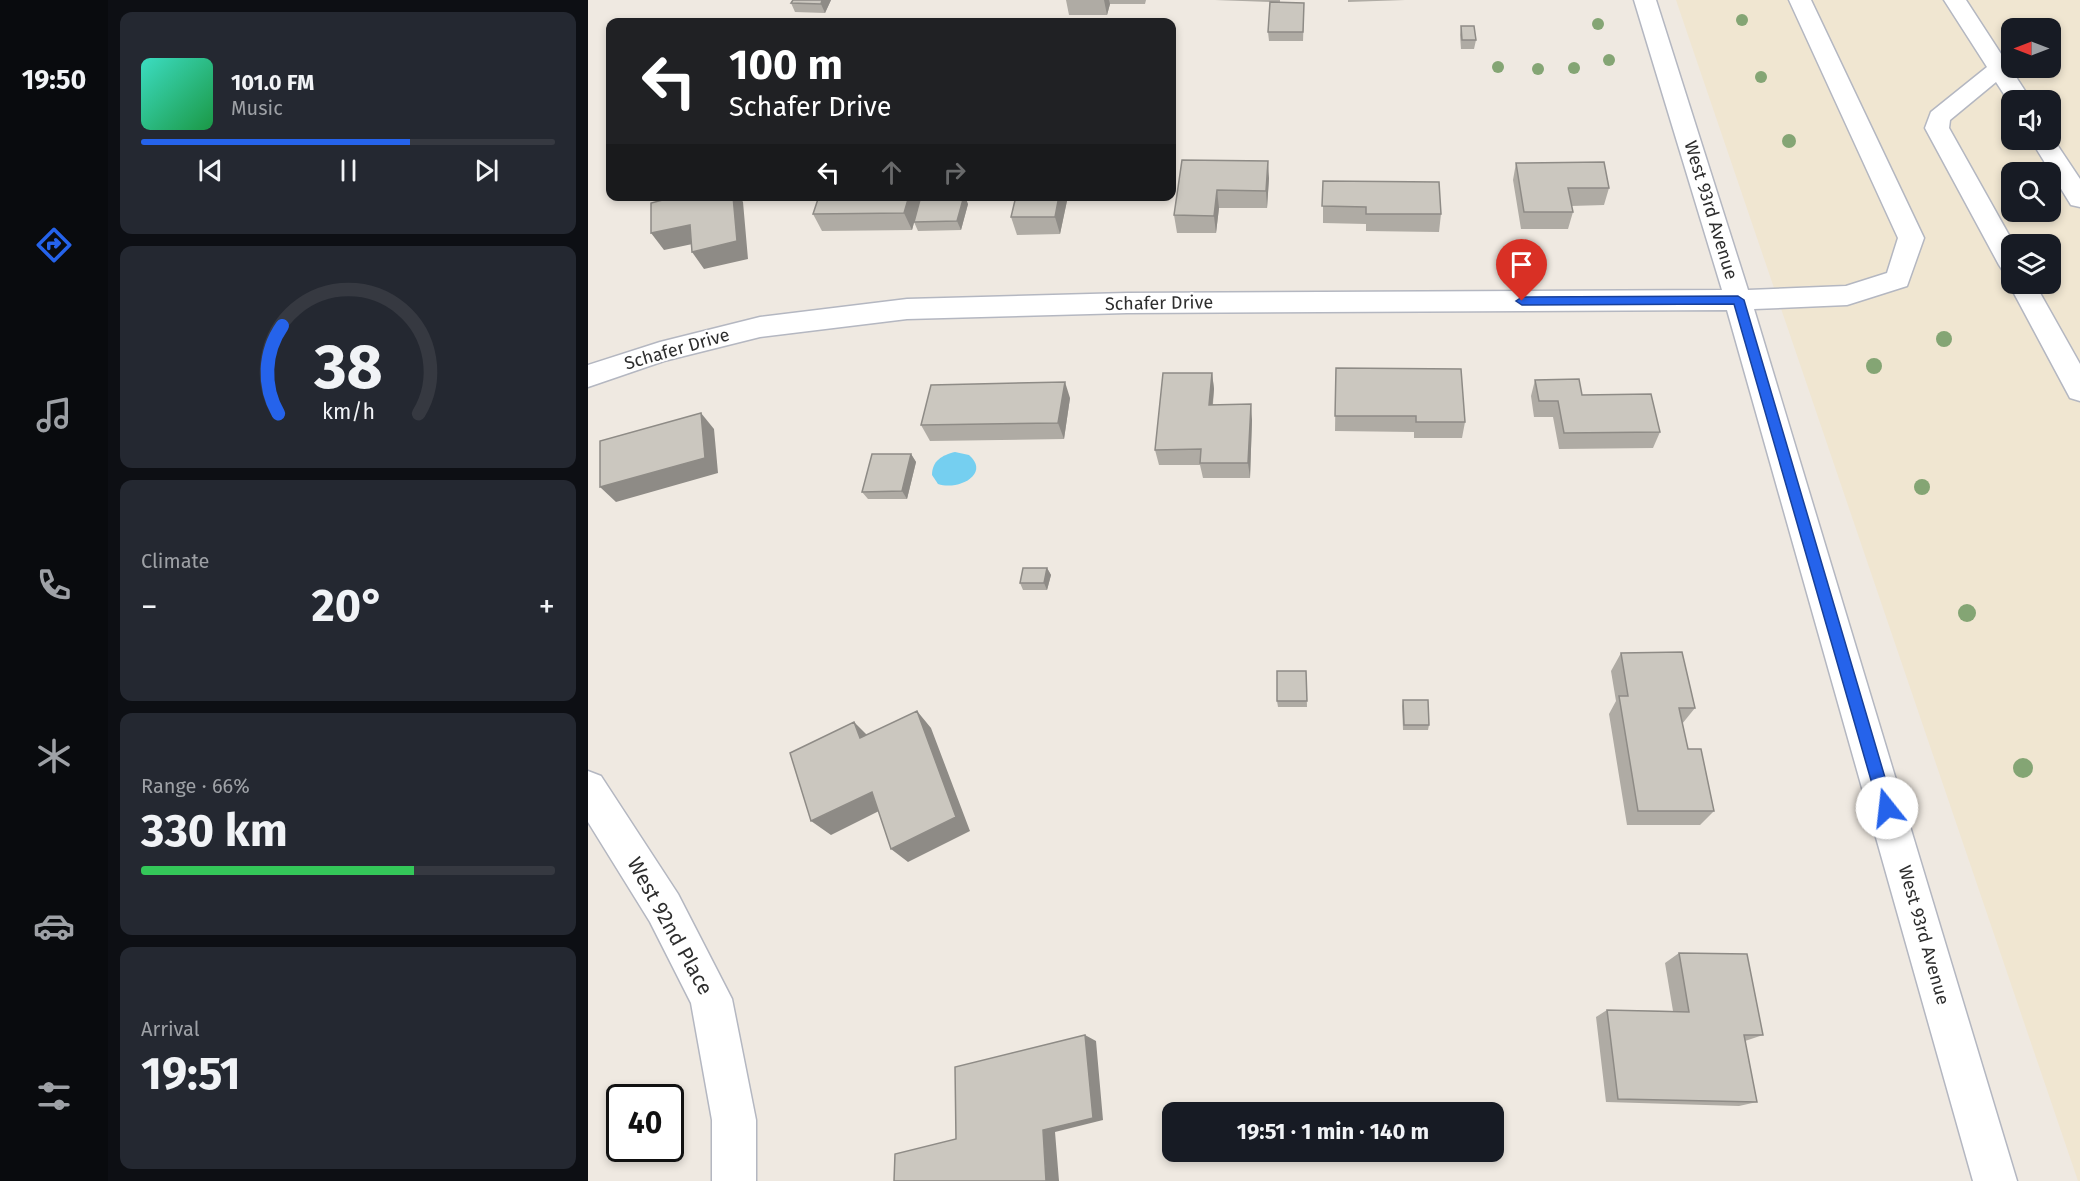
<!DOCTYPE html>
<meta charset="utf-8">
<style>
body{margin:0;font-family:"Fira Sans",sans-serif;background:#242831;color:#f1f3f6;height:100vh;display:flex;flex-direction:column;font-size:22px;white-space:nowrap}
*{box-sizing:border-box;margin:0}
p{font-size:20px;color:#9ea1a6}
.icon{flex:none;width:33px;height:33px;fill:none;stroke:currentColor;stroke-width:2;stroke-linecap:round;stroke-linejoin:round}
.map{position:relative;flex:1;overflow:hidden}
.drawer{display:flex;flex-direction:column;gap:12px;padding:12px;background:#0d0f14;width:480px}
.drawer>*{flex:none}
.banner{position:absolute;left:18px;top:18px;width:570px;height:183px;border-radius:12px;box-shadow:0 3px 9px #0003;background:#202124;color:#fff;overflow:hidden}
.needle{width:39px;rotate:270deg}
.fabs{position:absolute;left:1413px;top:18px;display:grid;gap:12px}
.fabs a{display:grid;place-items:center;width:60px;height:60px;border-radius:12px;background:#171b24;box-shadow:0 3px 9px #0003;font-size:30px}
.speed{position:absolute;left:18px;top:1084px;display:flex;gap:12px;font-size:30px;font-weight:700;text-align:center}
.speed>*{display:grid;place-content:center;width:78px;height:78px;border-radius:50%;background:#171b24;box-shadow:0 3px 9px #0003;line-height:1}
.speed .limit{border:3px solid #111;border-radius:9px;background:#fff;color:#111}
.pin{position:absolute;display:grid;place-items:center;width:51px;height:51px;color:#fff;margin:-62px -26px;border-radius:50% 50% 50% 0;rotate:-45deg;box-shadow:0 0 6px #0007}
.pin .icon{rotate:45deg}
.me{position:absolute;width:66px;margin:-33px;rotate:344deg;stroke-linejoin:round;filter:drop-shadow(0 0 4px #0008)}
.turn{display:flex;align-items:center;gap:21px;height:126px;padding:0 24px;font-size:27px}
.turn .icon{width:78px;height:78px;stroke-width:2.5}
.turn b{display:block;font-size:42px;line-height:51px}
.lanes{display:flex;align-items:center;height:57px;padding:0 24px;background:#0003;justify-content:center;gap:30px;direction:ltr}
.lanes .off{opacity:.35}
.big{font-size:45px;font-weight:700;line-height:1.1}
.drawer .card{flex:1;display:flex;flex-direction:column;justify-content:center;gap:9px;min-width:0;padding:0 21px;border-radius:12px;background:#242831}
.drawer .dial{align-items:center;gap:0}
.dial svg{height:156px;overflow:visible;fill:none;stroke:#363941;stroke-width:7;stroke-linecap:round;text-anchor:middle}
.dial text{fill:#f1f3f6;stroke:none}
.song{display:flex;align-items:center;gap:18px}
.cover{width:72px;height:72px;border-radius:9px;background:linear-gradient(135deg,hsl(170 70% 55%),hsl(140 70% 35%))}
.played{height:6px;border-radius:3px;background:linear-gradient(90deg,#2563eb 65%,#363941 65%)}
.keys{display:flex;justify-content:space-around;direction:ltr}
.heat{display:flex;justify-content:space-between;align-items:center;font-size:33px;direction:ltr}
.charge{height:9px;border-radius:4px;background:linear-gradient(90deg,#34c759 66%,#363941 0)}
.trip{position:absolute;left:574px;top:1102px;width:342px;height:60px;border-radius:12px;background:#171b24;box-shadow:0 3px 9px #0003;font-weight:700;line-height:60px;text-align:center}
main{display:flex;flex:1;min-height:0}
.dock{display:flex;flex-direction:column;width:108px;justify-content:space-around;align-items:center;background:#090b0e;color:#9ea1a6}
.dock .icon{width:42px;height:42px}
.dock .active{color:#2563eb}
.dock b{font-size:27px;color:#f1f3f6}
.map>svg:first-child{display:block}
.education{fill:#f0e6d1;fill-rule:evenodd}
.water{fill:#75cff0}
.lines{fill:none;stroke-linecap:round;stroke-linejoin:round}
.minor-casing{stroke:#b4b7c1;stroke-width:3}
.minor{fill:#fff;fill-rule:evenodd}
.tree{fill:#84a574}
.wall{fill:#afaba4}
.shaded-wall{fill:#8e8b86}
.building{fill:#cbc7bf;stroke:#8e8b86;stroke-width:1.5}
.route{fill:#2563eb;stroke:#184099;stroke-width:1.5}
.labels{text-anchor:middle;stroke-width:4.5;stroke-linejoin:round;paint-order:stroke}
.street-label{font-size:18px;fill:#2e2e2e;stroke:#fff}
.near-street-label{font-size:21px;fill:#2e2e2e;stroke:#fff}
</style>
<main>
<nav class="dock">
<b>19:50</b>
<svg class="icon active" aria-label="directions" viewBox="0 0 24 24"><path d="M12 3l9 9-9 9-9-9zM9 14v-3h6M13 9l2 2-2 2"/></svg>
<svg class="icon" aria-label="music" viewBox="0 0 24 24"><path d="M9 18V5l10-2v13"/><circle cx="6" cy="18" r="3"/><circle cx="16" cy="16" r="3"/></svg>
<svg class="icon" aria-label="phone" viewBox="0 0 24 24"><path d="M5 4h4l2 5-3 2q2 4 5 5l2-3 5 2v4C11 20 4 13 5 4z"/></svg>
<svg class="icon" aria-label="climate" viewBox="0 0 24 24"><path d="M12 3v18M4 7l16 10M4 17L20 7"/></svg>
<svg class="icon" aria-label="car" viewBox="0 0 24 24"><path d="M5 17H2v-5l4-1 3-4h7l3 4 3 1v5h-3M9 17h6M6 11h13"/><circle cx="7" cy="17" r="2"/><circle cx="17" cy="17" r="2"/></svg>
<svg class="icon" aria-label="filters" viewBox="0 0 24 24"><path d="M4 7h16M4 17h16"/><circle cx="9" cy="7" r="2"/><circle cx="15" cy="17" r="2"/></svg>
</nav>
<section class="drawer">
<div class="card">
<div class="song"><i class="cover"></i><div><b>101.0 FM</b><p>Music</p></div></div>
<div class="played"></div>
<div class="keys"><svg class="icon" aria-label="previous" viewBox="0 0 24 24"><path d="M18 5L8 12l10 7zM5 5v14"/></svg><svg class="icon" aria-label="pause" viewBox="0 0 24 24"><path d="M8 5v14M16 5v14"/></svg><svg class="icon" aria-label="next" viewBox="0 0 24 24"><path d="M6 5l10 7-10 7zM19 5v14"/></svg></div>
</div>
<div class="card dial"><svg viewBox="0 0 100 80">
<path d="M14 69A42 42 0 1 1 86 69"/>
<path d="M14 69A42 42 0 0 1 16 24" stroke="#2563eb"/>
<text x="50" y="56" font-size="32" font-weight="700">38</text>
<text x="50" y="72" font-size="11">km/h</text>
</svg></div>
<div class="card"><p>Climate</p>
<div class="heat"><a>−</a><b class="big">20°</b><a>+</a></div>
</div>
<div class="card"><p>Range · 66%</p><b class="big">330 km</b><div class="charge"></div></div>
<div class="card"><p>Arrival</p><b class="big">19:51</b></div>
</section>
<div class="map">
<svg width="1492" height="1181" viewBox="0 0 1492 1181">
<rect width="100%" height="100%" fill="#efe9e1"/>
<path class="education" d="M1088,0h404v1181h-2zM1424,28h38v40h-38zM1424,100h38v40h-38zM1424,172h38v40h-38zM1424,244h38v40h-38z"/>
<path class="water" d="M367,452l14,3c22,19 -11,36 -31,29l-6,-9c0,-14 10,-20 23,-23z"/>
<g class="lines">
<defs>
<path id="minor" d="M1046,0h22l92,290 98,-4 41,-13 11,-35 -109,-238h22l113,238 -17,48 -60,19 -93,4 263,872h-44l-246,-871 -600,3 -220,6 -147,18 -96,24 -76,26v-22l72,-23 100,-25 147,-18 220,-6 595,-3z
M1356,0h22l65,100h-19l-1,5 -15,-23 -46,38 -1,8 65,116h-2v30l-9,-3 -4,-6 -74,-137 6,-16 56,-45z
M1462,134l30,45v28l-9,-2 -40,-65h19z
M1424,279v5h23l45,80v37l-10,-3 -61,-114z
M0,771l13,5 77,118 54,105 24,121v61h-44v-61l-21,-117 -41,-81 -62,-100z"/>
</defs>
<use href="#minor" class="minor-casing"/>
<use href="#minor" class="minor"/>
</g>
<g class="tree">
<circle cx="1154" cy="20" r="6"/>
<circle cx="1010" cy="24" r="6"/>
<circle cx="1021" cy="60" r="6"/>
<circle cx="910" cy="67" r="6"/>
<circle cx="986" cy="68" r="6"/>
<circle cx="950" cy="69" r="6"/>
<circle cx="1173" cy="77" r="6"/>
<circle cx="1201" cy="141" r="7"/>
<circle cx="1356" cy="339" r="8"/>
<circle cx="1286" cy="366" r="8"/>
<circle cx="1334" cy="487" r="8"/>
<circle cx="1379" cy="613" r="9"/>
<circle cx="1435" cy="768" r="10"/>
</g>
<path class="wall" d="M243,0l-6,13 -30,-1 -4,-9z
M478,0h80l-1,4h-35l-3,11h-38z
M627,0h65v2l24,10 -1,29h-34l-1,-9 2,-30z
M760,0h57l-57,2z
M873,26l15,14 -2,9h-13l-1,-14z
M594,160l87,18 -2,30h-48l-3,25h-39l-3,-18z
M928,163l93,25 -5,17 -33,1 2,6 -5,17h-47l-8,-49z
M735,181l118,33 -2,18 -73,-1v-7l-43,-1z
M231,196h100l1,4 -8,30 -90,1 -9,-17z
M428,196h52l-8,38 -43,1 -6,-18z
M380,204l-7,26 -43,1 -4,-9z
M748,368l129,54 -3,16h-48v-6l-79,-1z
M624,373l2,16 -1,15 39,16 -2,58h-47l-3,-13h-41l-4,-15z
M947,380l47,15 78,37 -7,16 -94,1 -6,-32h-19l-3,-21z
M482,398l-6,41 -134,2 -9,-16z
M323,454l5,8 -9,37h-39l-6,-7z
M459,568l4,7 -4,15h-24l-3,-7z
M1033,653l74,55 -13,16 6,25 26,62 -14,14h-73l-18,-111 7,-13 -5,-30z
M718,671l1,36h-29l-1,-6z
M815,700l26,25 -1,5h-25l-1,-24z
M1091,953l84,82 -18,6 12,61 -18,4 -133,-4 -10,-85 11,-7 66,1 -8,-48z"/>
<path class="shaded-wall" d="M234,0h9l-6,13 -4,-9z
M516,0h5l1,4 -3,11z
M680,161l1,17 -2,30 -1,-17z
M629,190l2,18 -3,25 -2,-17z
M145,196h6l4,6 5,57 -44,10 -12,-17z
M321,196h10l1,4 -8,30 -8,-17z
M376,196h1l3,8 -7,26 -4,-9z
M471,196h9l-8,38 -5,-17z
M102,225l12,17 -38,8 -13,-17z
M624,373l2,16 -3,31 -2,-15z
M477,382l5,16 -6,41 -6,-16z
M663,404l1,16 -2,58 -2,-15z
M113,413l13,16 4,44 -102,29 -16,-15z
M323,454l5,8 -9,37 -5,-8z
M459,568l4,7 -4,15 -3,-7z
M329,711l14,17 39,103 -62,31 -17,-13z
M266,722l17,17 -11,-1z
M284,792l17,14 -58,29 -20,-14z
M497,1035l11,6 7,79 -48,12 4,49h-13l-3,-51z"/>
<path class="building" d="M205,0h29l-1,4 -30,-1z
M682,2l34,1 -1,29h-35z
M873,26h13l2,14h-14z
M594,160l86,1 -2,30 -49,-1 -3,26 -40,-1z
M1016,162l5,26h-41l5,24h-49l-8,-49z
M735,181l116,1 2,32h-75v-7l-44,-1z
M90,196h55l4,45 -45,11 -2,-27 -39,8v-30z
M231,196h90l-5,17 -91,1z
M333,196h43l-7,25 -43,1z
M428,196h43l-4,21h-44z
M748,368l125,1 4,53h-49v-6h-81z
M575,373h49l-3,32 42,-1 -3,59h-48l1,-14 -46,1z
M991,379l3,16 69,-1 9,38 -96,1 -6,-32h-19l-4,-21z
M477,382l-7,41 -137,2 10,-40z
M113,413l4,45 -105,29v-46z
M284,454h39l-9,37 -40,1z
M435,568h24l-3,15h-24z
M1094,652l13,56h-16l9,41h13l13,62h-76l-19,-115h9l-7,-43z
M689,671h29l1,30h-30z
M815,700h25l1,25h-25z
M329,711l39,106 -65,32 -19,-57 -61,29 -21,-68 64,-31 6,16z
M1091,953l68,1 16,81h-19l13,67 -139,-3 -11,-89 82,2z
M497,1035l8,83 -50,12 3,51h-152l1,-27 61,-15 -1,-72z"/>
<path class="route" d="M1150,296l6,4 150,508 -2,6 -5,2 -6,-2 -2,-6 -145,-504 -212,1 -6,-4 6,-4z"/>
<g class="labels">
<g class="street-label">
<text transform="translate(1123 210) rotate(73)" y="6">West 93rd Avenue</text>
<text transform="translate(571 303) rotate(-1)" y="6">Schafer Drive</text>
<text transform="translate(89 349) rotate(-16)" y="6">Schafer Drive</text>
<text transform="translate(1336 935) rotate(74)" y="6">West 93rd Avenue</text>
</g>
<g class="near-street-label">
<text transform="translate(82 926) rotate(61)" y="7">West 92nd Place</text>
</g>
</g>
</svg>
<div class="fabs">
<a><svg class="needle" viewBox="-14 -14 28 28"><path d="M0-13l5 13h-10z" fill="#e53935"/><path d="M0 13l5-13h-10z" fill="#9ea1a6"/></svg></a>
<a><svg class="icon" aria-label="sound" viewBox="0 0 24 24"><path d="M4 9h4l5-4v14l-5-4H4zM17 9q2 3 0 6"/></svg></a>
<a><svg class="icon" aria-label="search" viewBox="0 0 24 24"><circle cx="10" cy="10" r="6"/><path d="M15 15l6 6"/></svg></a>
<a><svg class="icon" aria-label="layers" viewBox="0 0 24 24"><path d="M12 4l9 5-9 5-9-5zM3 14l9 5 9-5"/></svg></a>
</div>
<div class="speed"><div class="limit">40</div></div>
<div class="pin" style="left:934px;top:301px;background:#d93025"><svg class="icon" aria-label="arrive" viewBox="0 0 24 24"><path d="M6 21V4h12l-3 4 3 4H6"/></svg></div>
<svg class="me" style="left:1299px;top:808px" viewBox="-20 -20 40 40"><circle r="19" fill="#fff"/><path d="M0-13L10 11 0 6-10 11z" fill="#2563eb"/></svg>
<div class="trip">19:51 · 1 min · 140 m</div>
<div class="banner">
<div class="turn"><svg class="icon" aria-label="left" viewBox="0 0 24 24"><path d="M17 20v-9H6M10 6l-5 5 5 5"/></svg><div><b>100 m</b>Schafer Drive</div></div>
<div class="lanes"><svg class="icon" aria-label="left" viewBox="0 0 24 24"><path d="M17 20v-9H6M10 6l-5 5 5 5"/></svg><svg class="icon off" aria-label="ahead" viewBox="0 0 24 24"><path d="M12 20V5M6 11l6-6 6 6"/></svg><svg class="icon off" aria-label="right" viewBox="0 0 24 24"><path d="M7 20v-9h11M14 6l5 5-5 5"/></svg></div>
</div>
</div>
</main>
